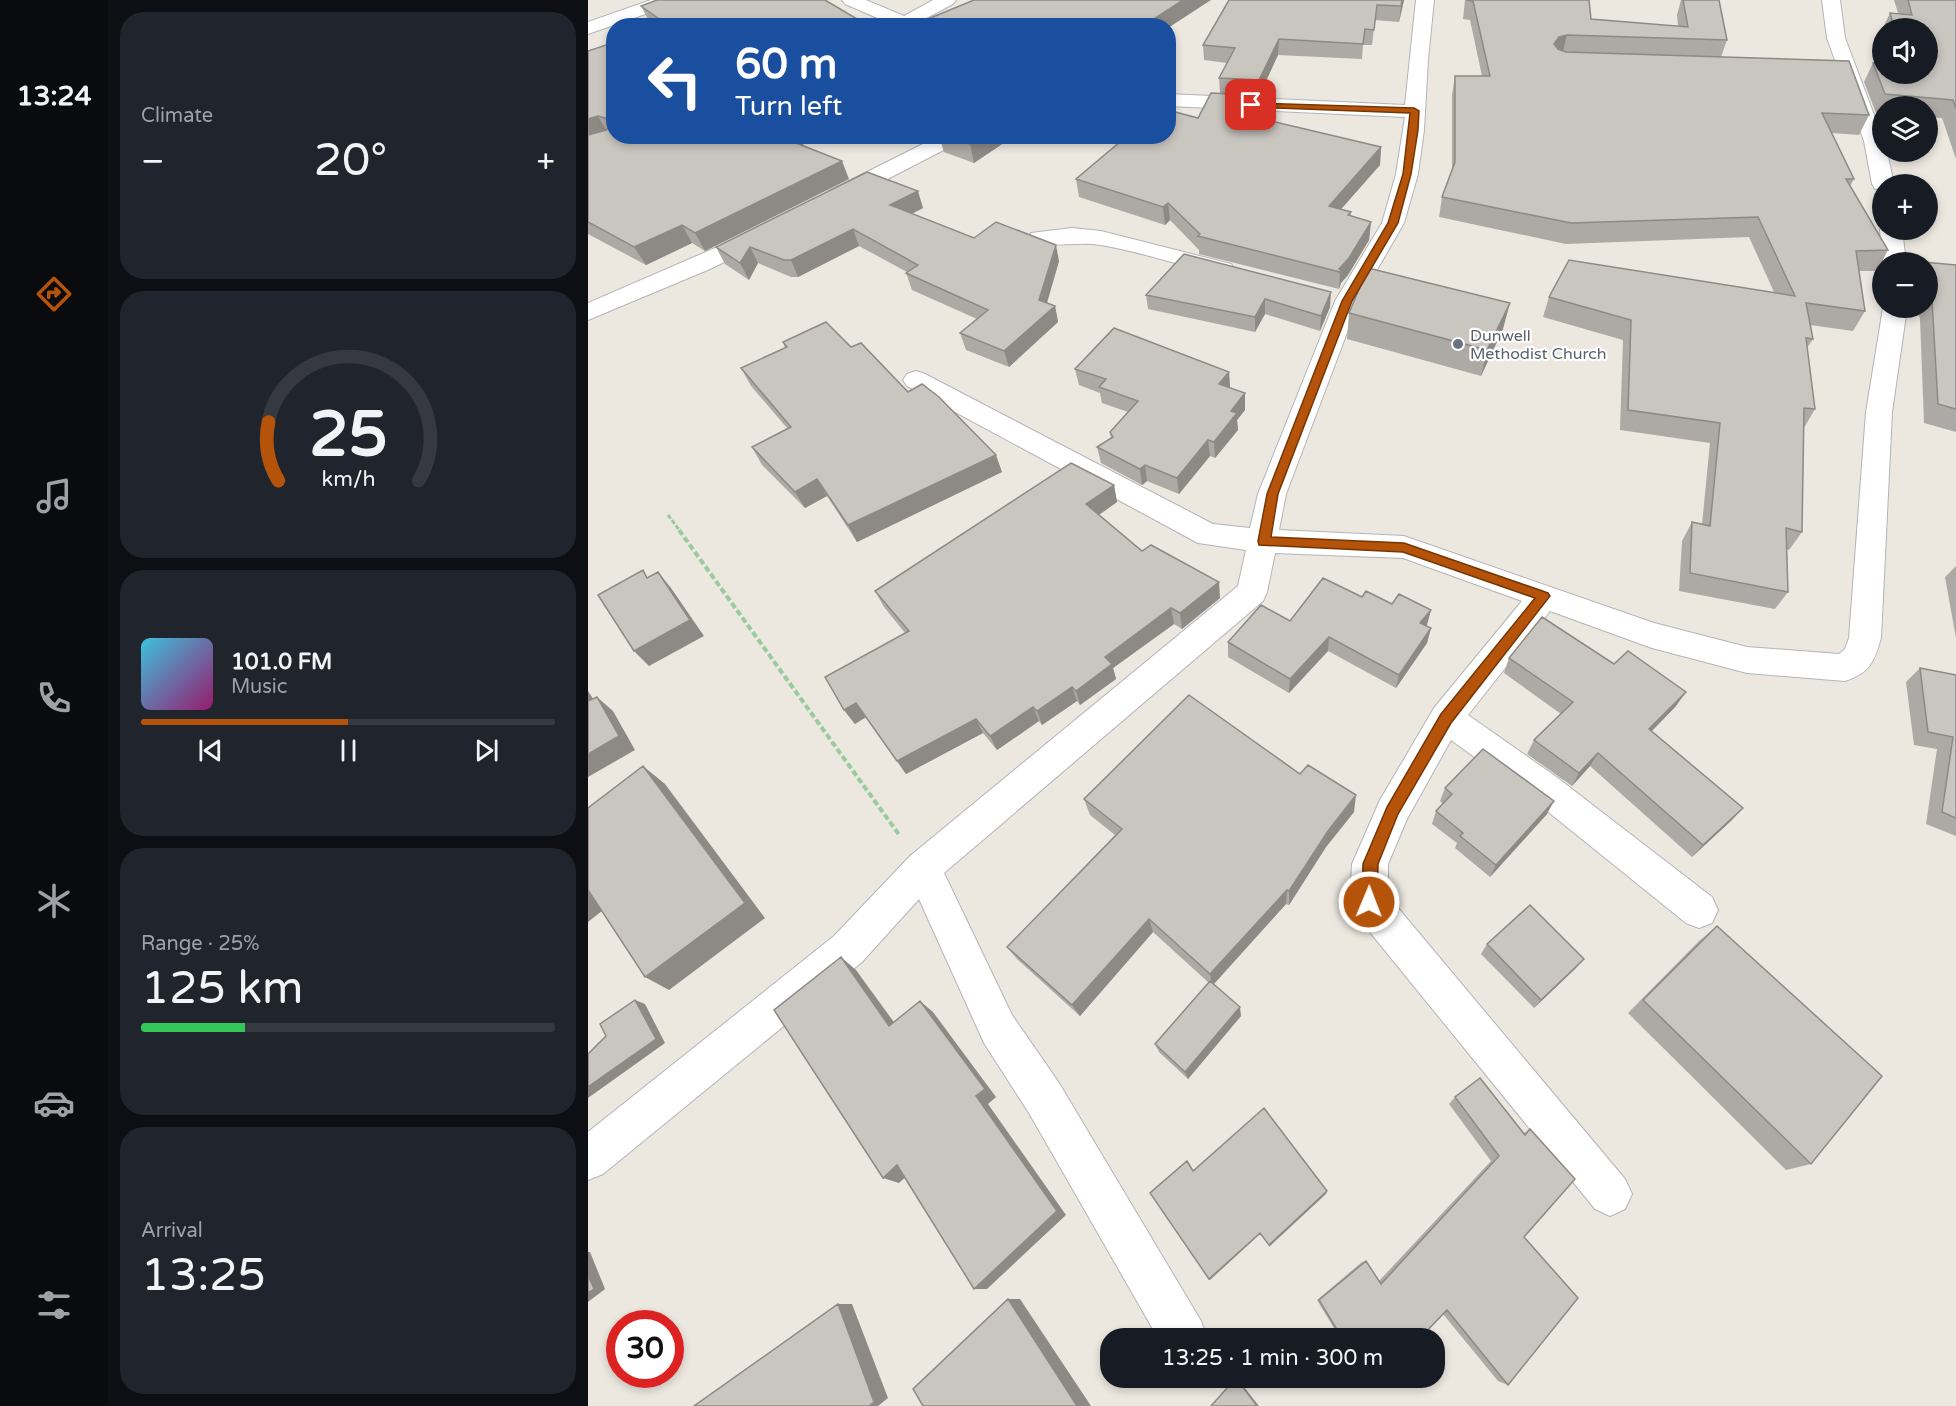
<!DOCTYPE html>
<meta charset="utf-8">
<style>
body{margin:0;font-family:"Varela Round",sans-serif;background:#20242c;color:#f1f3f6;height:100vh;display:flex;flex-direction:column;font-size:22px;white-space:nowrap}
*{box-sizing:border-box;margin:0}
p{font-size:20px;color:#9ea1a6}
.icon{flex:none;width:33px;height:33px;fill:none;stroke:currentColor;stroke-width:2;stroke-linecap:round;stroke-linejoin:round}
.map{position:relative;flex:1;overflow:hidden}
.panel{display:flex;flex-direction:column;gap:12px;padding:12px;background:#0d0f14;width:480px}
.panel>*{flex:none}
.top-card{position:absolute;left:18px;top:18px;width:570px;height:126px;border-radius:24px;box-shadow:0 3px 9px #0003;background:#1a4fa0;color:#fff;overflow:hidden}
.fabs{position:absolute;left:1284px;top:18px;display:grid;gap:12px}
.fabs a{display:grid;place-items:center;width:66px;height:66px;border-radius:50%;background:#171b24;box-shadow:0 3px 9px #0003;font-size:30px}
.speed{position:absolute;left:18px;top:1310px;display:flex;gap:12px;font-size:30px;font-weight:700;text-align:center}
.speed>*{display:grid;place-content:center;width:78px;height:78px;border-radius:50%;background:#171b24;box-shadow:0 3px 9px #0003;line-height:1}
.speed .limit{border:9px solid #d22;background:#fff;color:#111}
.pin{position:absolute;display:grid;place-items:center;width:51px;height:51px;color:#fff;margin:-26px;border-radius:12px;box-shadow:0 3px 9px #0006}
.me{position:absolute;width:66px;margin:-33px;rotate:1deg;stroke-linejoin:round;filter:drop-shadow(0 0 4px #0008)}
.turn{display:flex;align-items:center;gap:21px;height:126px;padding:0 30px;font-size:27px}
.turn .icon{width:78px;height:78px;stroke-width:2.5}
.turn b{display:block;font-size:42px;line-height:51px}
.big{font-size:45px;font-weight:600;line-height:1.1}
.panel .card{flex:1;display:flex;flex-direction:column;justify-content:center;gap:9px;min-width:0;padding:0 21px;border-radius:24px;background:#20242c}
.panel .dial{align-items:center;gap:0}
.dial svg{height:156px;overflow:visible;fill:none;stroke:#363941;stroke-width:7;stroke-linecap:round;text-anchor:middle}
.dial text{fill:#f1f3f6;stroke:none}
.song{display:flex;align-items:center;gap:18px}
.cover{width:72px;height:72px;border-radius:9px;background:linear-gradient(135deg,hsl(190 70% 55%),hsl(320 70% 35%))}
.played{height:6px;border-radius:3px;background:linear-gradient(90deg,#b45309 50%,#363941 50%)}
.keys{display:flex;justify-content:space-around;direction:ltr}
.heat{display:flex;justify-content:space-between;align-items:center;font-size:33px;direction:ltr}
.charge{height:9px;border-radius:4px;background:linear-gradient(90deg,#34c759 25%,#363941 0)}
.trip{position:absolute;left:512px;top:1328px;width:345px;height:60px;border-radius:24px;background:#171b24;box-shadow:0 3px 9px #0003;font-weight:600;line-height:60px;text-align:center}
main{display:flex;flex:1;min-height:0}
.tabs{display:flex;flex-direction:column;width:108px;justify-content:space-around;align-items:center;background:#090b0e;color:#9ea1a6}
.tabs .icon{width:42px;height:42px}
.tabs .on{color:#b45309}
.tabs b{font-size:27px;color:#f1f3f6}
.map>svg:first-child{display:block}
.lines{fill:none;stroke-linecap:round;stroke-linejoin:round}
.minor-casing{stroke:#b1b5b8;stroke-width:2}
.path-far1{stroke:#98cb9d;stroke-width:3;stroke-dasharray:4.5 2;stroke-linecap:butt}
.path{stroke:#98cb9d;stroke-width:4;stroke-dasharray:6 3;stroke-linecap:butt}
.minor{fill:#fff;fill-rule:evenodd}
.wall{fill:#ada9a4}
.shaded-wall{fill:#8d8a86}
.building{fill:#c9c5bf;stroke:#8d8a86;stroke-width:1.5}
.route{fill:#b45309;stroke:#753606;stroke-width:1.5}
.worship-dot{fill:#6b7280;stroke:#fff;stroke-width:2}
.labels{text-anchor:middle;stroke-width:4.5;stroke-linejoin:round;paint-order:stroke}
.far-worship-label{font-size:16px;fill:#5b616d;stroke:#fff;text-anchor:start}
</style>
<main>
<nav class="tabs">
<b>13:24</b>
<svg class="icon on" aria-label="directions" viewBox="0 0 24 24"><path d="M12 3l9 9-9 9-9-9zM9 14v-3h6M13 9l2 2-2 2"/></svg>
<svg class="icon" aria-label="music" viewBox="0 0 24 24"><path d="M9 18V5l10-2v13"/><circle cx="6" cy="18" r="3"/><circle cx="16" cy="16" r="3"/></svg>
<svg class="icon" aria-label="phone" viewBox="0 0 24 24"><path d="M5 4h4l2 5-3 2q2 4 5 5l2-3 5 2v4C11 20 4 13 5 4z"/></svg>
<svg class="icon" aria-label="climate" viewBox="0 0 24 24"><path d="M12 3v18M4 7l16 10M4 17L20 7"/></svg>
<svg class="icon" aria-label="car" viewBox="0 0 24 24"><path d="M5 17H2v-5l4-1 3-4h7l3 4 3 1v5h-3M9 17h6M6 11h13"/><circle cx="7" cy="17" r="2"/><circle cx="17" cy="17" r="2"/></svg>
<svg class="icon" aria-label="filters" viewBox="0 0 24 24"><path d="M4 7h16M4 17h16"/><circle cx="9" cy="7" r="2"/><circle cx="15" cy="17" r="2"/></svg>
</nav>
<section class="panel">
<div class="card"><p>Climate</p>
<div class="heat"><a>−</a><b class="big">20°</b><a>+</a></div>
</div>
<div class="card dial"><svg viewBox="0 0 100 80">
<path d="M14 69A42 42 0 1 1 86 69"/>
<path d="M14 69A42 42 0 0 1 9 39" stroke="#b45309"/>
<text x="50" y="56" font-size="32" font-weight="700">25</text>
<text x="50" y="72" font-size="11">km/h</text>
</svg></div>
<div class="card">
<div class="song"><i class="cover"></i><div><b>101.0 FM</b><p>Music</p></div></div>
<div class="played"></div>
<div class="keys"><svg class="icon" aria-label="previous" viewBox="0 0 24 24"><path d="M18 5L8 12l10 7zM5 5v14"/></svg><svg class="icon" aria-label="pause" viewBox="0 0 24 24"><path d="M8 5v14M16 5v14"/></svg><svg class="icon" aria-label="next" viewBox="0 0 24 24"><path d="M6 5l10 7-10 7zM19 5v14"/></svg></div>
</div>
<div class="card"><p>Range · 25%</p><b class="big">125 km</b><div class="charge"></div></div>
<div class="card"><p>Arrival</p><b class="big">13:25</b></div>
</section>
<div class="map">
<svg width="1368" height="1406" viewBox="0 0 1368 1406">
<rect width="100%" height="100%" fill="#ece8e0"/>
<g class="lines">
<defs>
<path id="minor" d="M63,0h26l-3,4 -86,30v-12z
M254,0h24l38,16 29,-16h23l-3,4 -34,18 3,4h-26l-51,-22z
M828,0h18l-6,59 -4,71 -6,44 -14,49 -45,78 -73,193 -7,36 125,6 250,87 93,24 92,7 6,-5 4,-11 17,-226 17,-104h24l-15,104 -11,226c-7,24 -11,35 -36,43l-98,-8 -95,-25 -102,-37 -82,104 87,61 157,121 6,13 -6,13 -13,5 -13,-5 -155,-125 -80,-58 -44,79 -19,45v32l237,283 7,15 -7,15 -15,7 -15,-7 -239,-294 -6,-13 2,-38 28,-64 54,-92 88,-107 -119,-43 -128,-5 -8,39 -4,9 -319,272 68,142 47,68 142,238 6,17h-49l-129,-225 -45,-70 -65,-144 -57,63 -259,212 -15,6v-48l246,-196 76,-80 328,-270 8,-36 -48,-7 -291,-157 -4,-6 4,-6 9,-3 9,3 288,150 37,4 8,-34 77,-193 47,-78 14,-49 9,-57 -237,-11v-12l237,11z
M1234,0h18l5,38 37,98v16h5l7,32h-12v6l-7,-1 -3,-5 -8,-43 -37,-103z
M351,136h27l-3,4 -118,61 -8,2 -8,-2 -3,-5 3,-5z
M1294,226v4h20l4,32h-23l-3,-32z
M484,228l29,3 130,33 4,5 -4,5 -8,2c-41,-10 -81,-24 -122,-31 -24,-4 -50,3 -70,-2l-3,-5 3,-5z
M171,229l8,2 3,5 -3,5 -57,28 -122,51v-17z"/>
</defs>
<use href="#minor" class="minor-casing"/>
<path class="path-far1" d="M80,515l12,16"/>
<path class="path" d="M91,530l221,306"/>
<use href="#minor" class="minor"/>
</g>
<path class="wall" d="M641,0h175l-5,22 -24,-2 -3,25h-9l-1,14 -84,-4 -19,41h-7v16l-2,4 131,31 -1,18 -39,44 10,3v4l20,6 -2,18 -21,35 -7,8 -2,6 -140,-35v-4l-29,-30 -5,5 -86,-28 -3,-18 122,-61 22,-25 -1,-15 8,-15 -23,-3 -1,-15z
M877,0h124l2,19 87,7 -1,-11 4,-15h38l8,40 -6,17 148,58 -10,20 -27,-2 22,46 -4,7 38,64 -11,21h-18l6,40 -12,20 -43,-6 3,14 -6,9 8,61 -11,19 -2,104 -13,18 -2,-1 1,43 -13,17 -96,-18 3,-50 10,-19 10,2 8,-81 -90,-13 3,-90 -80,-23 6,-20 225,-5 -25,-55 -183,7 -127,-27 3,-20 10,-27v-75l3,-19h27l-12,-56 -7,-1z
M1306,0h62v159l-14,-41 -14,-1v-11h-46v7h-6l-12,-31 9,-19 55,11v-46h-45l7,-15h8z
M53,6l228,20h-216l-3,-3z
M26,49v87h192l-3,10 46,33 -144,72 -13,-8 -46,22 -58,-31v-183z
M307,136h38l-15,8z
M351,136h75l-40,27 -30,-11z
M335,208l-12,6 63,24 85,23 -12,42 8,3 3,16 -49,45 -43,-17 -6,-17 17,-14 -65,-29 -6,-17 1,-1 -48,-26 -61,31h-7l-33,-14 -9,17 -24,-16 -9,-17z
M596,254l146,53 -10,24 -55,-17 -10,18 -107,-23 -2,-14z
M1334,262h1l33,3v167l-32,-9 -4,-104 -3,-11h11v-46z
M761,313l154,16 -22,47 -134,-37z
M195,342l68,5 57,45 94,80 -145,70 -30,-46 -22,12 -43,-43 -10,-18 35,-19 -36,-42 -10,-18 44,-20z
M487,369l154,3 1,16 15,22 -8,10 1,10 -23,28 -5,-2 -31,38 -32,-13 -5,4 -41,-22 -4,-16 14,-9 -1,-6 18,-20 -26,-9 -2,-10 -21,-8z
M526,485l3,17 -18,13 43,36 78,47 -38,31 -8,-5 -61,44 3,11 -36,26 -3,-4 -35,24 -3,-4 -42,29 -14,-17 -77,41 -40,-57 -11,7 -11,-14 61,-77 -21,-26 -9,-16z
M1368,566v72l-11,-61z
M774,597l30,7 39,6 -5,16 5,2 -4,15 -31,45 -68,-37 -39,42 -61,-36v-15z
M921,658l167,48 -24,25 91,77 -51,49 -102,-91 -18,20 -45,-32 7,-14 27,-26 -57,-41z
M1332,668l36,7v161l-30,-12 11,-75 -23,-4 -8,-63z
M857,788l102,26 -57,63 -35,-29 2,-5 -25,-19 4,-13 7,-7 -3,-3z
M496,799l270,13 -28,35 -37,58 -3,-1 -72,80 27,32 -53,63 -29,-27 -4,-8 54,-61 -56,-51 -73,84 -63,-57 -10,-12 108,-112 -25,-20z
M1129,926l94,238 -25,6 -158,-157 71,-72z
M899,944l89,24 -42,40 -53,-54z
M867,1097l68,37 7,-5 -6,108 -16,148 -10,-4 -55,-67 -23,24h-80l-23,-38 45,-38 4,-1 13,20 112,-120 -42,-57z"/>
<path class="shaded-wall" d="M595,0h28l-43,28v-2h-25z
M814,0h2l-5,22 2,-16z
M979,35l-5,20 -8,-11 5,-7z
M691,39l-1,16 -19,41v-16z
M664,95v17l-9,20 -1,-18z
M10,116l10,18 -20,6v-21z
M205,136h13l-8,23 -7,-18z
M328,136h17l-15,8z
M394,136h32l-40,27 -4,-19z
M793,147l-1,18 -52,59 1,-18z
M254,161l7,18 -144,72 -10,-18z
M330,191l5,17 -27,14 -6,-17z
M580,203l2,17 -5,5 -2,-18z
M783,222l-2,18 -21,35 -7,8 -2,6 1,-17 -1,-3z
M94,225l10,18 -46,22 -12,-18z
M265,229l6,17 -61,31 -7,-17z
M468,245l3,16 -16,55 12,-10 3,16 -49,45 -5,-16 35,-51z
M162,247l8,16 -9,17 -9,-17z
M743,292l-1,15 -10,24 1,-15z
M677,299v15l-10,18v-15z
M922,303l-7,26 -22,47 6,-26z
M641,372l1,16 -11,-4z
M657,393v17l-8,10 1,10 -23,28 -1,-16 17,-31z
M620,440l2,16 -31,38 -2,-16z
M408,455l6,17 -145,70 -9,-17z
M557,465l2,16 -5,4 -2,-16z
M229,479l10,17 -22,12 -10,-16z
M526,485l3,17 -27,19 -4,-17z
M70,572l13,16 33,48 -55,30 -15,-15z
M631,582l1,16 -38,31 -2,-16z
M583,608l3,16 -61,44 3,11 -36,26 -4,-14 29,-34z
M843,610l-4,15 -10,12 3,-14z
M843,628l-4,15 -31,45 3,-13z
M741,637l-1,14 -39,42 1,-14z
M484,687l5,14 -35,24 -5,-14z
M0,691l16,25 -16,-13z
M1098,692l-10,14 -36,37 9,-14z
M9,697l16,14 22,39 -47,27v-23z
M268,703l10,14 -11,7 -11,-14z
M445,707l6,14 -42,29 -7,-14z
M388,719l7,14 -77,41 -9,-13z
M1010,753l-8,13 -18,20 7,-13z
M55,766l22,18 100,134 -96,72 -24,-13z
M768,795l-2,17 -28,35 -37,58v-14l39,-60z
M966,801l-7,13 -57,63 6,-12z
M1155,808l-12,13 -39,36 11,-12z
M0,889l24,14 -24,19z
M699,890l-1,14 -74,82 -2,-12z
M561,919l4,13 -73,84 -8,-11z
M253,957l15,13 48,66 -15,-10z
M996,959l-8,9 -42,40 7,-8z
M47,1000l10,4 20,39 -77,55v-11z
M332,1001l13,11 63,85 -8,7 78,111 -79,74h-13l2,-193z
M652,1007l1,9 -53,63 -3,-7z
M309,1165l15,6 -13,12 -16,-5z
M739,1191l-1,3 -57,53v-2z
M672,1233v1l-50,46 -1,-1z
M0,1252h2l15,37 -17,13z
M420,1299h12l71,107h-14z
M250,1304h14l36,94 -10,8h-9z
M648,1377l23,29h-2l-21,-28z"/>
<path class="building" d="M69,0h168l44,26h-200l-28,-20z
M386,0h209l-40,26h-232z
M641,0h173l-1,6 -24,-1 -3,25 -9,-1 -2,15 -84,-5 -20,41 -40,-2 16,-30 -32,-3z
M878,0h123l2,19 97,8 -5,-27h36l8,40 -160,-5 -8,2 -5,7 4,5 8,3 283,9 20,54 -47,-2 32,66h-8l42,71 -32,1 9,60 -59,-8 7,36 -7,-1 9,71 -11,-1 -2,124 -16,-4 2,64 -98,-19 2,-51 18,4 10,-103 -92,-13 3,-90 -82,-23 20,-37 226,36 -37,-79 -187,6 -129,-26 13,-35v-86h35l-17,-75z
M1320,0h48v108l-3,-8 -68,-6 -12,-31h9v11h46v-46h-34l-4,-15 22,2z
M21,44l5,5v87h179l-2,5 51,20 -147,72 -13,-8 -48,22 -46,-25v-87l18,-5 5,-6 -3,-5 -10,-3 -10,3v-68z
M623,93l41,2 -10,19 139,33 -52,59 22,6 -3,3 23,7 -22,36 -10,11h2l-1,3 -142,-36 2,-2 -32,-31 -5,4 -87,-28 51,-43h41v-26l30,8z
M357,136h37l-12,8z
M279,172l51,19 -28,14 84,33 22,-16 60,23 -17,55 16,6 -51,45 -44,-18 28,-23 -82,-37 12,-8 -65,-36 -62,31h-7l-34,-13 -10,16 -24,-16z
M596,254l147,38 -10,24 -56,-17 -10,18 -109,-22z
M1335,262l33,3v144l-18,-5 -6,-104 -4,-19v-19z
M780,268l142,35 -23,47 -138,-37z
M238,322l25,25 10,-4 47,49 14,-8 17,13 57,58 -148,70 -31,-46 -22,13 -43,-45 39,-20 -50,-59 46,-21 -4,-5z
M526,328l115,44 -10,12 26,9 -14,18 6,2 -23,29 -6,-2 -31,38 -32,-13 -5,4 -43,-22 16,-10 -3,-5 28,-31 -39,-14 7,-8 -31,-10z
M483,463l43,22 -28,19 56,47 9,-6 68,37 -39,31 -9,-5 -66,49 7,7 -36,27 -4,-4 -35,24 -4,-4 -43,29 -14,-17 -79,42 -41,-58 -12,7 -19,-33 84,-46 -34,-40z
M55,570l4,8 11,-6 32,48 -56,31 -36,-56z
M735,578l39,19 4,-6 26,13 7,-10 32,16 -11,13 11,5 -32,47 -70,-38 -39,42 -62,-37 33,-37 29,16z
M954,617l72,47 14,-13 58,41 -37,37 94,79 -40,37 -105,-92 -19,20 -45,-33 39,-38 -64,-44z
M1332,668l36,7v143l-14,-6 11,-75 -25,-5z
M601,695l111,79 8,-9 48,30 -28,36 -39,60 -2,-1 -77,84 -61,-55 -77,86 -65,-58 115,-118 -38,-30z
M9,697l22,39 -31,18v-53z
M895,749l71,52 -58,64 -36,-29 3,-3 -27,-22 16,-17 -7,-6z
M55,766l102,137 -100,74 -57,-87v-82z
M942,905l54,54 -43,41 -54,-56z
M1129,926l165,150 -71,88 -168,-164z
M253,957l48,69 31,-25 65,88 -9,7 81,115 -83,78 -77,-124 -14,13 -109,-168z
M622,981l30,26 -55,65 -30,-28z
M47,1000l21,39 -68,48v-33l18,-18 -6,-12z
M892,1078l45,57 5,-6 45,50 -51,58 54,61 -70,87 -61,-75 -27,28h-71l-1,-1 -1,1h-5l-23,-38 47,-39 15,23 118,-128 -44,-59z
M676,1108l63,83 -58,54 -9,-12 -51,46 -59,-86 37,-32 6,10z
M0,1275l6,14 -6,4z
M420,1299l69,107h-154l-10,-17z
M250,1304l36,98 -5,4h-175z
M787,1377h8l-4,5z
M648,1378l21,28h-46z"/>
<path class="route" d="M663,103l163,5 5,3 -1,19 -7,44 -13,49 -46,78 -74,193 -7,43 133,6 144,50 2,3 -99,127 -53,91 -20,50 -1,38 -2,6 -6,2 -5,-2 -2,-6 1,-38 24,-57 54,-93 94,-116 -132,-46 -144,-7 -1,-4 9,-47 75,-193 46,-78 15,-49 7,-61 -161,-6 -2,-2z"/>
<circle class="worship-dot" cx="870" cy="344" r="6"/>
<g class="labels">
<g class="far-worship-label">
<text x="882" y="341">Dunwell<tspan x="882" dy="18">Methodist Church</tspan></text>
</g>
</g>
</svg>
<div class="fabs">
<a><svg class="icon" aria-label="sound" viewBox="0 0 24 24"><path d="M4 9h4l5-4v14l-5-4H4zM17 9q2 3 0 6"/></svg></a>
<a><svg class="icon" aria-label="layers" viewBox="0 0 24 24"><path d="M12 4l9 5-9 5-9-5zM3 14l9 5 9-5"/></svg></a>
<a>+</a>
<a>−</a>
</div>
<div class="speed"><div class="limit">30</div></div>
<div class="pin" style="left:663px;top:105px;background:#d93025"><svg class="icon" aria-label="arrive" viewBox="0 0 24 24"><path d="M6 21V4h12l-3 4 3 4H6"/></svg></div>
<svg class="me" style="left:781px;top:902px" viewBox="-20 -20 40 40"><circle r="17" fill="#b45309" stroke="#fff" stroke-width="3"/><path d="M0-11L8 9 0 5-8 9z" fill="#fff"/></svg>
<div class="trip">13:25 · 1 min · 300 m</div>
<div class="top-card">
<div class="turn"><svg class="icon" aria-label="left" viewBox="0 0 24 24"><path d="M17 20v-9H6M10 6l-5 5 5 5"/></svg><div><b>60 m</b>Turn left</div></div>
</div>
</div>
</main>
